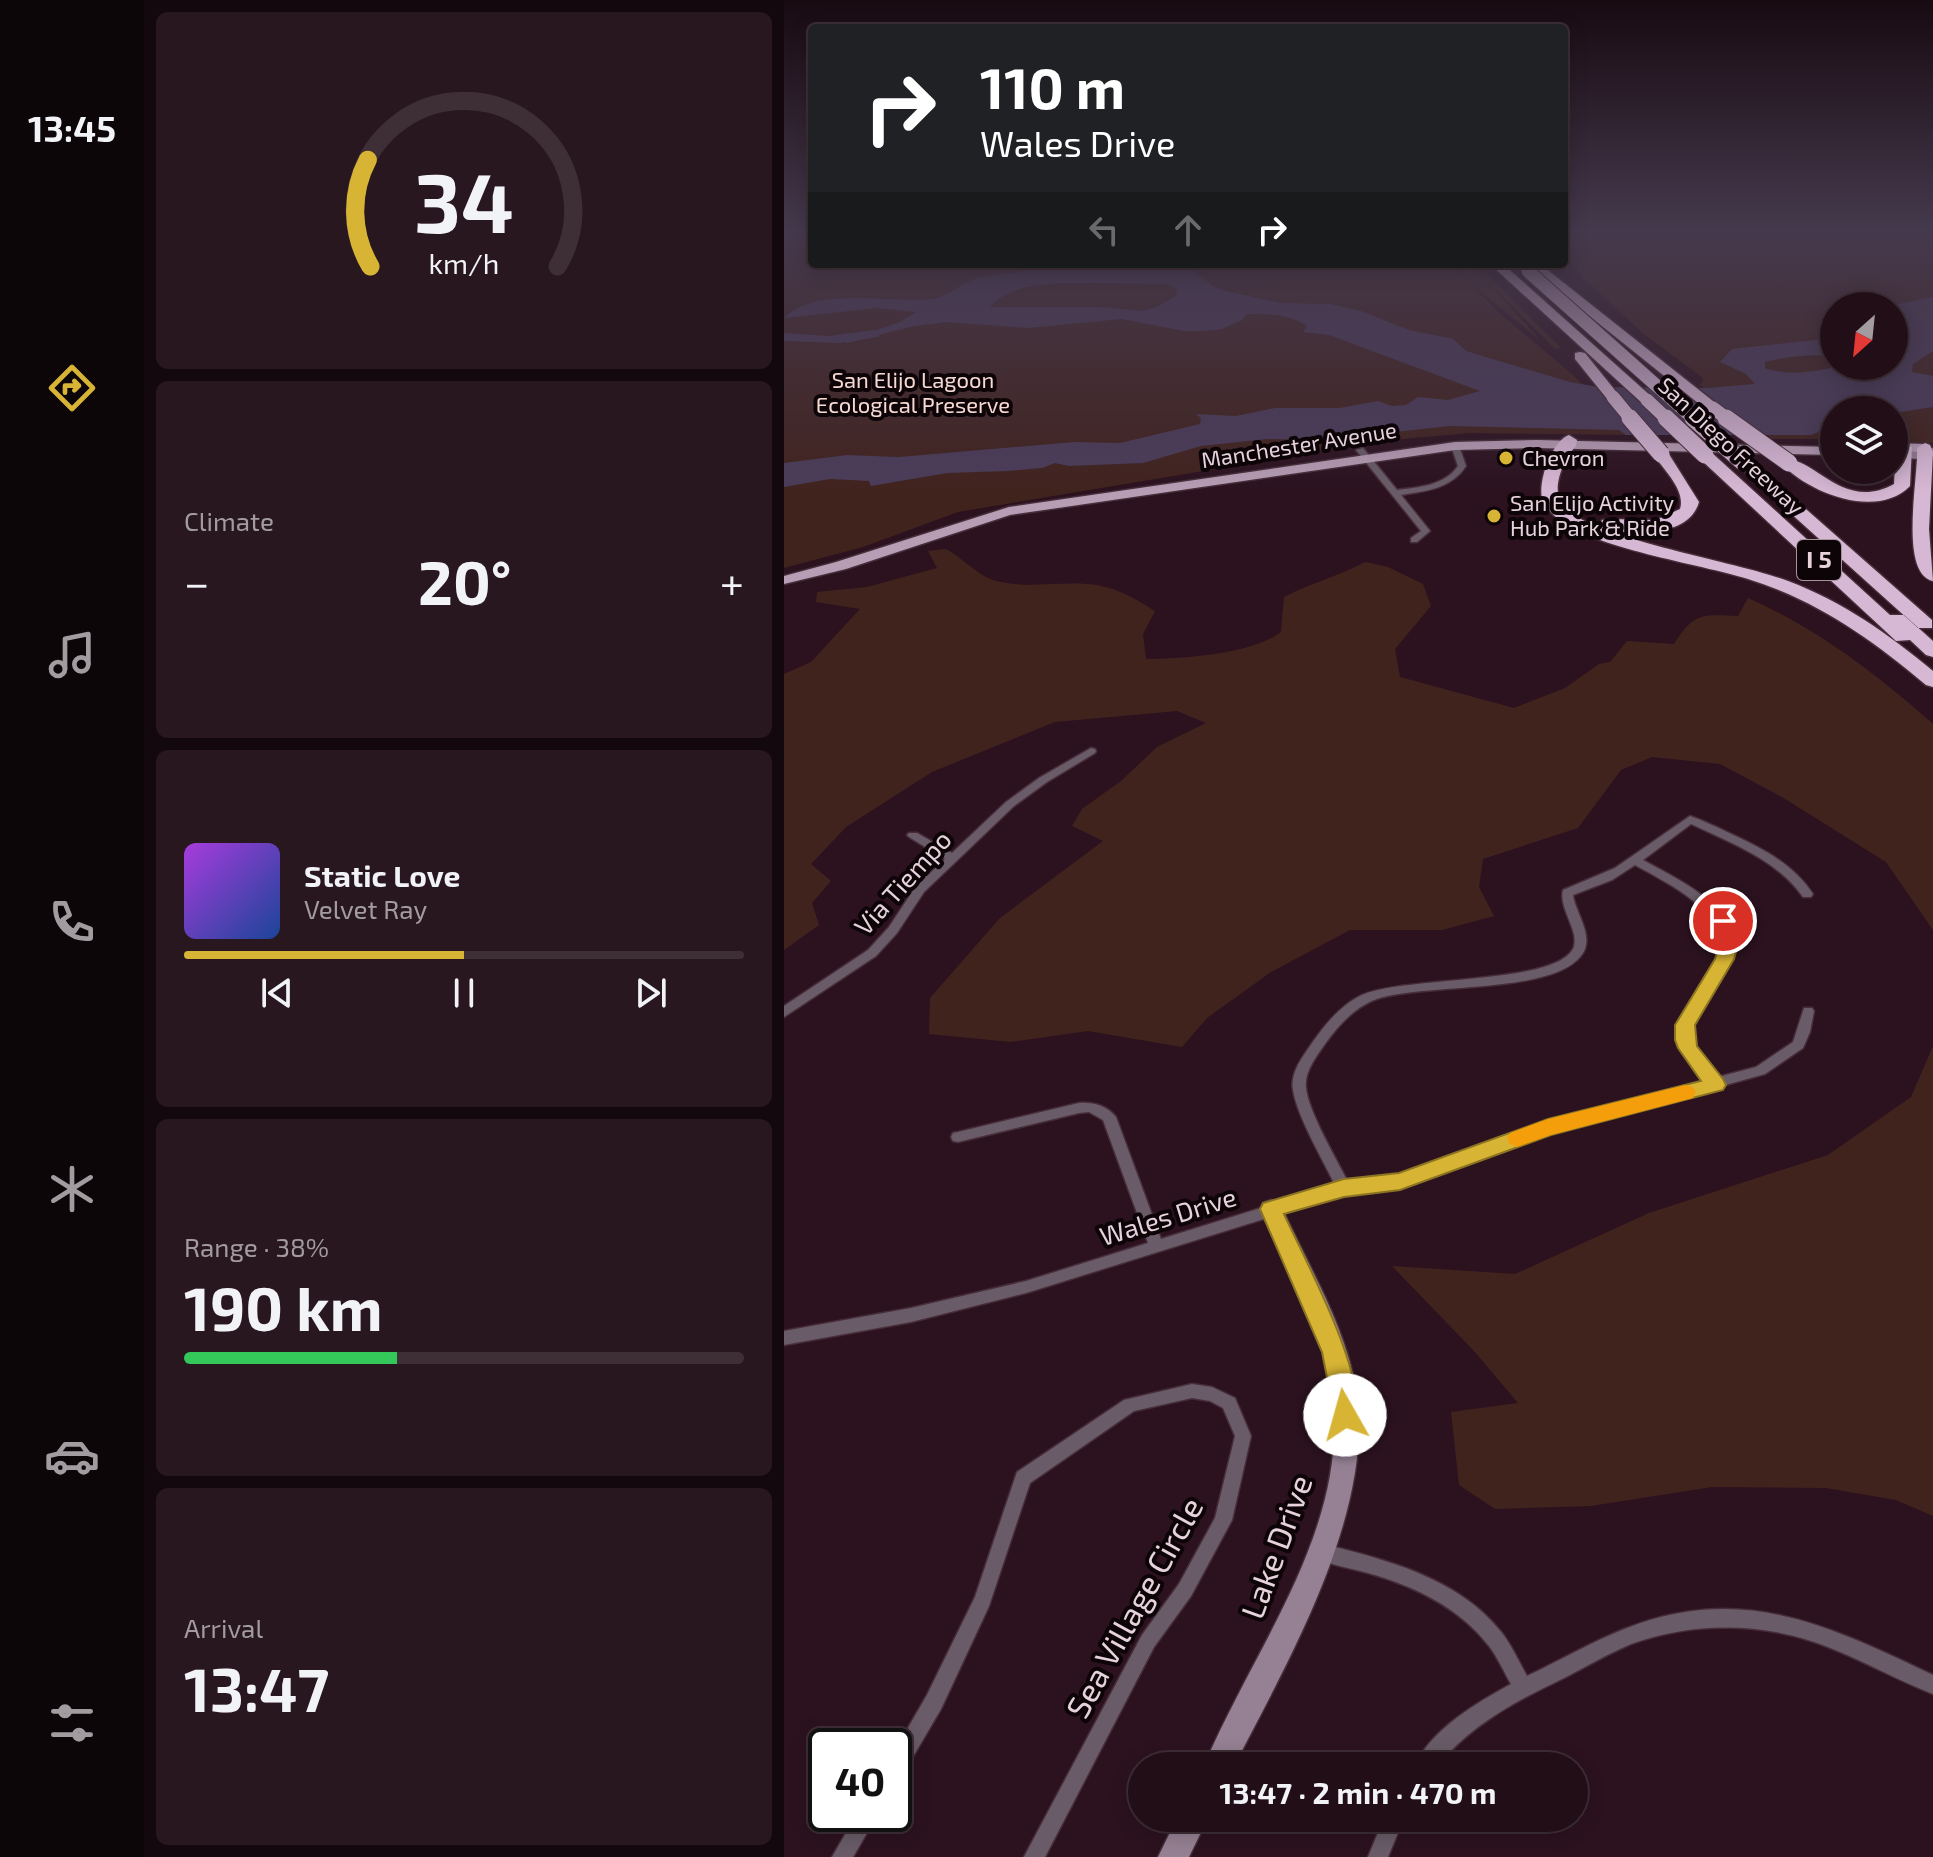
<!DOCTYPE html>
<meta charset="utf-8">
<style>
body{margin:0;font-family:"Exo 2",sans-serif;background:#291720;color:#f1f3f6;height:100vh;display:flex;flex-direction:column;font-size:30px;white-space:nowrap}
*{box-sizing:border-box;margin:0}
p{font-size:26px;color:#a29ca1}
.icon{flex:none;width:44px;height:44px;fill:none;stroke:currentColor;stroke-width:2;stroke-linecap:round;stroke-linejoin:round}
.map{position:relative;flex:1;overflow:hidden}
.side{display:flex;flex-direction:column;gap:12px;padding:12px;background:#12080d;width:640px}
.side>*{flex:none}
.hud{position:absolute;left:24px;top:24px;width:760px;height:244px;border-radius:8px;box-shadow:0 4px 20px #0003,0 0 0 2px #3e2e36;background:#202124;color:#fff;overflow:hidden}
.needle{width:52px;rotate:207deg}
.fabs{position:absolute;left:1036px;top:292px;display:grid;gap:16px}
.fabs a{display:grid;place-items:center;width:88px;height:88px;border-radius:50%;background:#210e17;box-shadow:0 4px 20px #0003,0 0 0 2px #3e2e36;font-size:40px}
.speed{position:absolute;left:24px;top:1728px;display:flex;gap:16px;font-size:40px;font-weight:700;text-align:center}
.speed>*{display:grid;place-content:center;width:104px;height:104px;border-radius:50%;background:#210e17;box-shadow:0 4px 20px #0003,0 0 0 2px #3e2e36;line-height:1}
.speed .limit{border:4px solid #111;border-radius:12px;background:#fff;color:#111}
.pin{position:absolute;display:grid;place-items:center;width:68px;height:68px;color:#fff;margin:-34px;border:4px solid #fff;border-radius:50%;box-shadow:0 2px 8px #0007}
.me{position:absolute;width:88px;margin:-44px;rotate:353deg;stroke-linejoin:round;filter:drop-shadow(0 0 6px #0008)}
.turn{display:flex;align-items:center;gap:28px;height:168px;padding:0 40px;font-size:36px}
.turn .icon{width:104px;height:104px;stroke-width:2.5}
.turn b{display:block;font-size:56px;line-height:68px}
.lanes{display:flex;align-items:center;height:76px;padding:0 40px;background:#0003;justify-content:center;gap:40px;direction:ltr}
.lanes .off{opacity:.35}
.big{font-size:60px;font-weight:700;line-height:1.1}
.side .card{flex:1;display:flex;flex-direction:column;justify-content:center;gap:12px;min-width:0;padding:0 28px;border-radius:12px;background:#291720}
.side .dial{align-items:center;gap:0}
.dial svg{height:208px;overflow:visible;fill:none;stroke:#3e2e36;stroke-width:7;stroke-linecap:round;text-anchor:middle}
.dial text{fill:#f1f3f6;stroke:none}
.song{display:flex;align-items:center;gap:24px}
.cover{width:96px;height:96px;border-radius:12px;background:linear-gradient(135deg,hsl(280 70% 55%),hsl(220 70% 35%))}
.played{height:8px;border-radius:4px;background:linear-gradient(90deg,#d7b434 50%,#3e2e36 50%)}
.keys{display:flex;justify-content:space-around;direction:ltr}
.heat{display:flex;justify-content:space-between;align-items:center;font-size:44px;direction:ltr}
.charge{height:12px;border-radius:6px;background:linear-gradient(90deg,#34c759 38%,#3e2e36 0)}
.trip{position:absolute;left:344px;top:1752px;width:460px;height:80px;border-radius:40px;background:#210e17;box-shadow:0 4px 20px #0003,0 0 0 2px #3e2e36;font-weight:700;line-height:80px;text-align:center}
main{display:flex;flex:1;min-height:0}
.tab-bar{display:flex;flex-direction:column;width:144px;justify-content:space-around;align-items:center;background:#0d0609;color:#a29ca1}
.tab-bar .icon{width:56px;height:56px}
.tab-bar .active{color:#d7b434}
.tab-bar b{font-size:36px;color:#f1f3f6}
.map>svg:first-child{display:block}
.green{fill:#41231e;fill-rule:evenodd}
.water{fill:#4b3c59;fill-rule:evenodd}
.lines{fill:none;stroke-linecap:round;stroke-linejoin:round}
.river{fill:#4b3c59;fill-rule:evenodd}
.street-casing{stroke:#462d39;stroke-width:3}
.secondary-casing{stroke:#462d39;stroke-width:3}
.primary-casing{stroke:#462d39;stroke-width:3}
.highway-casing{stroke:#462d39;stroke-width:3}
.street{fill:#695c68;fill-rule:evenodd}
.secondary{fill:#958193;fill-rule:evenodd}
.primary{fill:#b79eb5;fill-rule:evenodd}
.highway{fill:#d7b8d4;fill-rule:evenodd}
.highway-bridge-far1-casing{stroke:#462d39;stroke-width:15;stroke-linecap:butt}
.highway-bridge-casing{stroke:#462d39;stroke-width:19;stroke-linecap:butt}
.highway-bridge-far1{stroke:#d7b8d4;stroke-width:13}
.highway-bridge{stroke:#d7b8d4;stroke-width:17}
.route{fill:#d7b434;stroke:#8c7522;stroke-width:2}
.slow{fill:#f59e0b}
.poi-dot{fill:#d7b434;stroke:#0d0408;stroke-width:3}
.labels{text-anchor:middle;stroke-width:8;stroke-linejoin:round;paint-order:stroke}
.far-park-label{font-size:22px;fill:#f6d9d3;stroke:#0d0408}
.far-street-label{font-size:22px;fill:#e6d2db;stroke:#0d0408}
.far-poi-label{font-size:22px;fill:#e6d2db;stroke:#0d0408;text-anchor:start}
.shield{fill:#0d0408;stroke:#a5949c;stroke-width:2}
.shield-label{font-size:24px;font-weight:bold;fill:#e6d2db}
.street-label{font-size:26px;fill:#e6d2db;stroke:#0d0408}
.near-street-label{font-size:32px;fill:#e6d2db;stroke:#0d0408}
</style>
<main>
<nav class="tab-bar">
<b>13:45</b>
<svg class="icon active" aria-label="directions" viewBox="0 0 24 24"><path d="M12 3l9 9-9 9-9-9zM9 14v-3h6M13 9l2 2-2 2"/></svg>
<svg class="icon" aria-label="music" viewBox="0 0 24 24"><path d="M9 18V5l10-2v13"/><circle cx="6" cy="18" r="3"/><circle cx="16" cy="16" r="3"/></svg>
<svg class="icon" aria-label="phone" viewBox="0 0 24 24"><path d="M5 4h4l2 5-3 2q2 4 5 5l2-3 5 2v4C11 20 4 13 5 4z"/></svg>
<svg class="icon" aria-label="climate" viewBox="0 0 24 24"><path d="M12 3v18M4 7l16 10M4 17L20 7"/></svg>
<svg class="icon" aria-label="car" viewBox="0 0 24 24"><path d="M5 17H2v-5l4-1 3-4h7l3 4 3 1v5h-3M9 17h6M6 11h13"/><circle cx="7" cy="17" r="2"/><circle cx="17" cy="17" r="2"/></svg>
<svg class="icon" aria-label="filters" viewBox="0 0 24 24"><path d="M4 7h16M4 17h16"/><circle cx="9" cy="7" r="2"/><circle cx="15" cy="17" r="2"/></svg>
</nav>
<section class="side">
<div class="card dial"><svg viewBox="0 0 100 80">
<path d="M14 69A42 42 0 1 1 86 69"/>
<path d="M14 69A42 42 0 0 1 13 28" stroke="#d7b434"/>
<text x="50" y="56" font-size="32" font-weight="700">34</text>
<text x="50" y="72" font-size="11">km/h</text>
</svg></div>
<div class="card"><p>Climate</p>
<div class="heat"><a>−</a><b class="big">20°</b><a>+</a></div>
</div>
<div class="card">
<div class="song"><i class="cover"></i><div><b>Static Love</b><p>Velvet Ray</p></div></div>
<div class="played"></div>
<div class="keys"><svg class="icon" aria-label="previous" viewBox="0 0 24 24"><path d="M18 5L8 12l10 7zM5 5v14"/></svg><svg class="icon" aria-label="pause" viewBox="0 0 24 24"><path d="M8 5v14M16 5v14"/></svg><svg class="icon" aria-label="next" viewBox="0 0 24 24"><path d="M6 5l10 7-10 7zM19 5v14"/></svg></div>
</div>
<div class="card"><p>Range · 38%</p><b class="big">190 km</b><div class="charge"></div></div>
<div class="card"><p>Arrival</p><b class="big">13:47</b></div>
</section>
<div class="map">
<svg width="1149" height="1857" viewBox="0 0 1149 1857">
<rect width="100%" height="100%" fill="#2c121f"/>
<path class="green" d="M0,232h28v32h640l11,11 -9,-11h11l19,14 -14,-14h7l84,84 -6,1 -70,-70 55,61 -70,-57 28,29 74,62 63,61 -166,-2 -87,8 -424,71 -95,35 -79,21z
M780,232h369v211l-39,-2v-31h-60v29h-63l-47,-52 -21,1 -4,-4 4,-2 -1,-5 -57,-42 -61,-56 -20,-24zM1050,306h60v60h-60z
M162,549c15,8 33,27 47,31 30,9 62,2 93,4 26,1 47,13 69,27l-12,23 3,25c36,0 107,-5 135,-27l3,-35c27,-14 55,-21 81,-35l23,5 35,17 8,22 -36,43 5,28 114,31 51,-20 34,-24 11,-2 17,-21 47,3c19,-31 28,-30 64,-28l10,-18c68,30 129,76 185,126v206l-47,-68 -104,-65 -62,-33 -68,-7 -31,13 -43,58 -95,31 -4,28 15,29 -52,14h-92l-79,42 -64,46 -25,29 -94,-16 -77,11 -82,-8 1,-36 70,-80 103,-77 -31,-15 10,-17 39,-28 36,-34 49,-24 -29,-12 -122,11 -123,50 -86,55 -35,37 20,17 -19,22 7,22 -35,25v-276l27,-12 49,-53 -44,-7 1,-10 50,-5 70,-19 -9,-17z
M1149,1046v470l-37,-16 -70,-12 -114,-1 -121,19 -96,3 -36,-24 -8,-73 67,-9 -44,-52 -82,-85 123,8 134,-61 179,-58 83,-58z"/>
<path class="water" d="M320,264l81,2 31,22 14,4 50,11 51,1 30,7 48,19 44,9 13,12 104,31 28,5 108,1 49,-4 -9,-10 -26,-12 12,-13 102,-11v18c-24,-2 -45,0 -69,6v6c26,9 50,3 77,-2 16,-2 35,0 52,0v-60h-5l44,-9v54l-20,13 -1,8 21,4v31l-39,6v-3h-60v16l-23,9h-185l-7,-5 -169,-4 -129,14 -54,-1 -66,7 -58,17 -74,3 -14,-3 -13,5 -35,3 -60,2 -76,13 -2,-5 -39,-2 -46,8v-24l63,-8 52,2 176,-15 45,1 80,-19 1,-6 -5,-4 40,2 39,-8h65l38,-7 14,5 14,-1 12,-8 30,3 32,-9 -151,-56 -26,-3 4,-6c-17,-12 -38,-12 -60,-12l-5,6 -20,9 -19,2h-19l-62,-12 -94,9 -81,-6 -33,4 -67,17 -3,-2 56,-19 16,-10 -39,-4 -93,10c33,-33 106,-14 148,-19 18,-2 32,-19 50,-22 40,-7 82,-9 122,-13zM310,283l74,1 8,5 1,6 -20,12 -15,4 -39,-4h-113c25,-28 70,-23 104,-24z"/>
<g class="lines">
<path class="river" d="M90,330l6,4 -2,3 -38,6 -56,-2v-8l45,3z"/>
<defs>
<path id="street" d="M668,444l7,2 7,20c-15,23 -40,25 -65,29l29,36 -13,11h-6v-4l10,-7 -65,-81 7,-2 34,42c22,-3 47,-4 61,-24l-7,-20z
M307,748l4,1 1,2 -1,2 -48,29 -33,24 -90,86 -27,41 -21,23 -92,61v-11l84,-56 21,-23 27,-41 29,-27 -36,-22 -2,-2 2,-2h8l35,20 54,-51 33,-24z
M906,816c12,4 24,10 35,15 34,16 67,31 88,63l-2,3h-8c-27,-38 -72,-54 -112,-73l-48,36c42,23 69,34 94,77l-6,22 -40,66v15l3,6 24,31 38,-10 37,-25 11,-34h8l2,3 -4,21 -7,16 -38,26 -43,12 -6,4 -4,-1 -161,43 -151,56 -28,5 -28,1 -318,99 -115,29 -127,23v-14l127,-23 115,-27 122,-38 -45,-123 -14,-8 -10,1 -121,29 -5,-1 -2,-4 2,-4 5,-1 121,-29c14,-1 28,3 37,14l45,122 174,-54c-12,-25 -38,-69 -42,-95 -3,-16 8,-31 17,-44 13,-19 30,-41 52,-51 43,-19 191,-10 211,-46 8,-17 -15,-40 -10,-59l52,-22zM851,865c36,20 69,36 90,72l-6,22 -40,66v15l2,8 24,32 -157,42 -149,55 -27,4 -24,1c-11,-22 -40,-71 -42,-94 -2,-16 10,-31 19,-44 12,-17 29,-36 49,-44 48,-18 182,-4 209,-47 11,-18 -8,-41 -10,-58l39,-15z
M408,1384l20,3 23,11 16,38 -19,84 -41,76 -37,51 -109,210h-21l118,-222 37,-51 36,-66 20,-82 -12,-28 -13,-7 -18,-3 -58,13 -104,72 -41,123 -48,103 -40,68 -7,3v-28l33,-57 48,-98 42,-125 107,-72z
M536,1543c66,17 138,34 182,90 10,13 17,29 25,43 34,-16 66,-35 100,-48 116,-45 202,-2 306,47v19c-36,-14 -69,-33 -105,-47 -63,-25 -133,-26 -197,-3 -24,10 -47,24 -71,36 -46,22 -89,45 -123,86h-22c15,-36 63,-64 96,-82 -7,-12 -13,-26 -22,-38 -30,-39 -75,-60 -121,-73 -18,-5 -37,-8 -54,-15l-3,-6 3,-6z
M73,1814h21l-25,43h-21z
M600,1818h20l-16,39h-20z"/>
<path id="secondary" d="M1149,448v8c-10,4 -27,4 -35,-2 8,-6 24,-2 35,-6z
M487,1200l8,3 3,6c27,57 63,117 74,180 20,121 -68,272 -122,377h-30c50,-120 147,-238 128,-376 -9,-63 -46,-124 -72,-181l3,-6z
M393,1818h31l-19,39h-31z"/>
<path id="primary" d="M753,440l297,7v8l-297,-7 -82,2 -445,65 -164,54 -62,15v-8l52,-14 173,-55 446,-65z
M1110,443l31,1 6,4 -6,4 -31,-1z"/>
<path id="highway" d="M706,264h13l149,133v6h-10z
M753,268h8l173,137v6h-10l-171,-137z
M796,352l5,1 33,41v6h-10l-33,-41v-6z
M785,435l8,5 -1,6c-12,12 -27,45 -12,61 29,32 175,55 224,74 56,21 100,53 145,90v16l-7,-2c-55,-46 -108,-84 -178,-106 -48,-15 -156,-31 -191,-61 -6,-5 -13,-12 -15,-19 -4,-19 10,-58 27,-64z
M1120,442l8,5 -2,39c-33,34 -102,7 -129,-23l2,-3c30,-6 59,53 111,24l2,-37z
M1141,443l5,2 3,7 -4,77 4,52c-35,-8 -14,-106 -16,-133z
M877,449l6,2 32,51c-10,36 -68,33 -97,26l-2,-4 2,-4 6,-1 48,1 24,-11c6,-19 -17,-40 -27,-55z
M921,450l6,2 179,163h14l29,26v16l-7,-2 -16,-15 -14,1 -197,-183 -2,-3z
M959,457l6,2 183,161v8h-14l-181,-163v-6z"/>
</defs>
<use href="#street" class="street-casing"/>
<use href="#secondary" class="secondary-casing"/>
<use href="#primary" class="primary-casing"/>
<use href="#highway" class="highway-casing"/>
<use href="#street" class="street"/>
<use href="#secondary" class="secondary"/>
<use href="#primary" class="primary"/>
<use href="#highway" class="highway"/>
<defs>
<path id="highway-bridge-far1" d="M744,271l167,149
M829,397l19,23
M863,400l21,20
M929,408l16,12"/>
<path id="highway-bridge" d="M846,418l31,36
M882,418l39,37
M909,418l50,44
M942,418l63,45"/>
</defs>
<use href="#highway-bridge-far1" class="highway-bridge-far1-casing"/>
<use href="#highway-bridge" class="highway-bridge-casing"/>
<use href="#highway-bridge-far1" class="highway-bridge-far1"/>
<use href="#highway-bridge" class="highway-bridge"/>
</g>
<linearGradient id="sky" x2="0" y2="1"><stop stop-color="#180a11"/><stop offset="0.47" stop-color="#45394d"/><stop offset="1" stop-color="#45394d" stop-opacity="0"/></linearGradient>
<rect width="1149" height="492" fill="url(#sky)"/>
<path class="route" d="M939,915l6,2 11,20 -6,22 -39,66 2,21 26,33 3,6 -3,5 -172,45 -151,55 -56,7 -60,17c19,42 88,169 70,209l-9,3 -9,-3 -14,-71 -62,-143 3,-6 81,-24 55,-6 149,-54 153,-38 -23,-33 -3,-8v-15l40,-66 7,-22 -8,-16z"/>
<path class="slow" d="M901,1085l8,2 3,5 -3,6 -142,37 -34,12 -7,-3 -3,-6 3,-5 38,-14z"/>
<g class="poi-dot">
<circle cx="722" cy="458" r="8"/>
<circle cx="710" cy="516" r="8"/>
</g>
<g class="labels">
<g class="far-park-label">
<text x="129" y="388">San Elijo Lagoon<tspan x="129" dy="25">Ecological Preserve</tspan></text>
</g>
<g class="far-street-label">
<text transform="translate(515 445) rotate(-9)" y="8">Manchester Avenue</text>
<text transform="translate(947 446) rotate(43)" y="8">San Diego Freeway</text>
</g>
<g class="far-poi-label">
<text x="738" y="466">Chevron</text>
<text x="726" y="511">San Elijo Activity<tspan x="726" dy="25">Hub Park &amp; Ride</tspan></text>
</g>
<rect class="shield" x="1013" y="540" width="44" height="40" rx="6"/>
<g class="shield-label">
<text x="1035" y="568">I 5</text>
</g>
<g class="street-label">
<text transform="translate(119 883) rotate(-48)" y="9">Via Tiempo</text>
<text transform="translate(384 1217) rotate(-17)" y="9">Wales Drive</text>
</g>
<g class="near-street-label">
<text transform="translate(493 1547) rotate(-70)" y="11">Lake Drive</text>
<text transform="translate(351 1608) rotate(-61)" y="11">Sea Village Circle</text>
</g>
</g>
</svg>
<div class="fabs">
<a><svg class="needle" viewBox="-14 -14 28 28"><path d="M0-13l5 13h-10z" fill="#e53935"/><path d="M0 13l5-13h-10z" fill="#a29ca1"/></svg></a>
<a><svg class="icon" aria-label="layers" viewBox="0 0 24 24"><path d="M12 4l9 5-9 5-9-5zM3 14l9 5 9-5"/></svg></a>
</div>
<div class="speed"><div class="limit">40</div></div>
<div class="pin" style="left:939px;top:921px;background:#d93025"><svg class="icon" aria-label="arrive" viewBox="0 0 24 24"><path d="M6 21V4h12l-3 4 3 4H6"/></svg></div>
<svg class="me" style="left:561px;top:1415px" viewBox="-20 -20 40 40"><circle r="19" fill="#fff"/><path d="M0-13L10 11 0 6-10 11z" fill="#d7b434"/></svg>
<div class="trip">13:47 · 2 min · 470 m</div>
<div class="hud">
<div class="turn"><svg class="icon" aria-label="right" viewBox="0 0 24 24"><path d="M7 20v-9h11M14 6l5 5-5 5"/></svg><div><b>110 m</b>Wales Drive</div></div>
<div class="lanes"><svg class="icon off" aria-label="left" viewBox="0 0 24 24"><path d="M17 20v-9H6M10 6l-5 5 5 5"/></svg><svg class="icon off" aria-label="ahead" viewBox="0 0 24 24"><path d="M12 20V5M6 11l6-6 6 6"/></svg><svg class="icon" aria-label="right" viewBox="0 0 24 24"><path d="M7 20v-9h11M14 6l5 5-5 5"/></svg></div>
</div>
</div>
</main>
